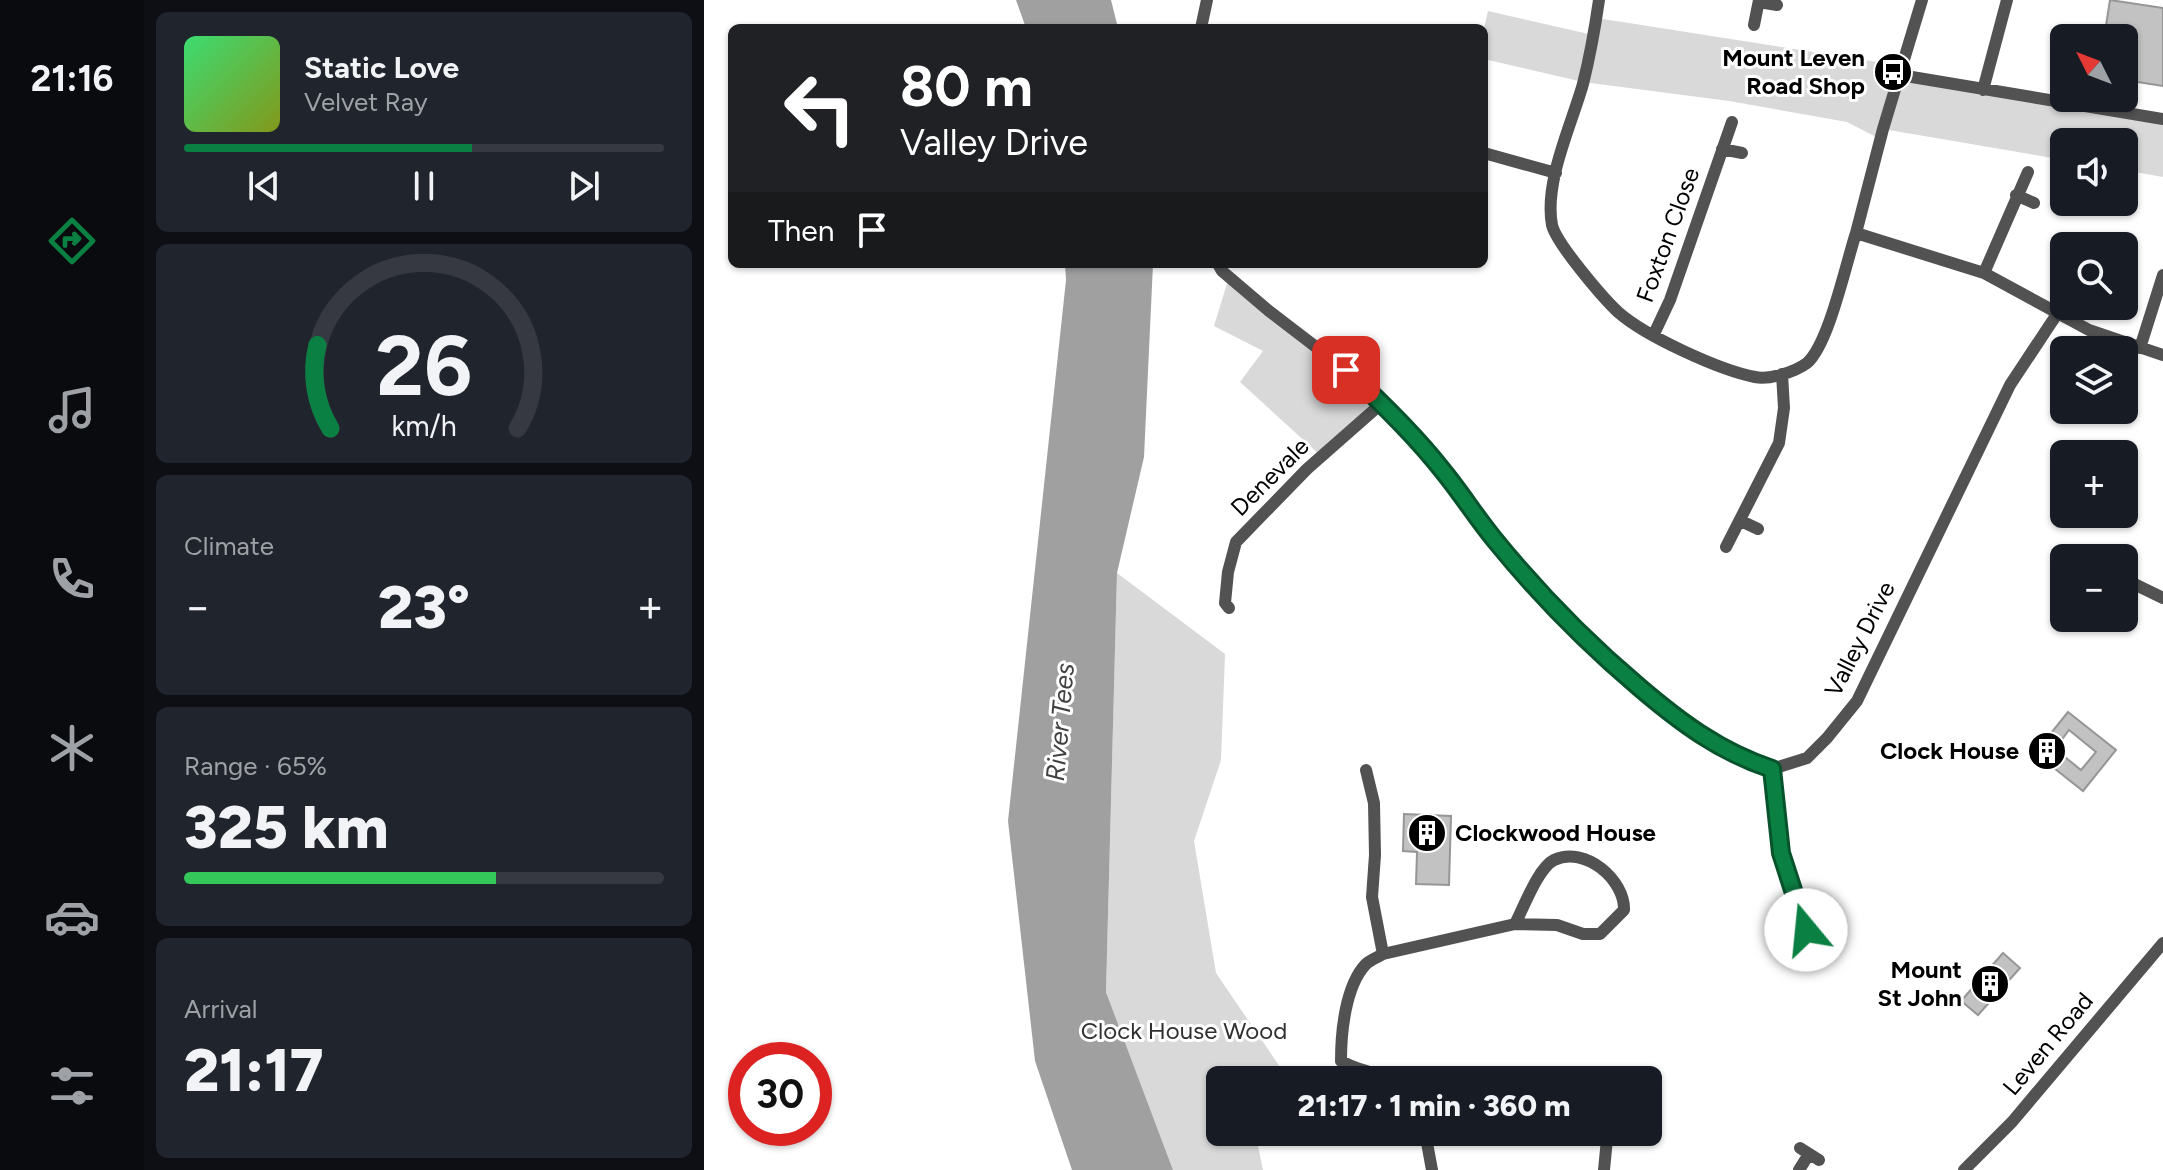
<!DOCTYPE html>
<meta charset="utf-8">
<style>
body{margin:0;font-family:Figtree,sans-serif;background:#20242c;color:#f1f3f6;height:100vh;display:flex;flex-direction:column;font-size:30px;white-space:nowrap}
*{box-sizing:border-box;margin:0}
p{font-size:26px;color:#9ea1a6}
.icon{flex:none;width:44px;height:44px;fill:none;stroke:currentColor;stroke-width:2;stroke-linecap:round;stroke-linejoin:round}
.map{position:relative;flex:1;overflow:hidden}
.sheet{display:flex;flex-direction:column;gap:12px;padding:12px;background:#0d0f14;width:560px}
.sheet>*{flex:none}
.top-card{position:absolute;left:24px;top:24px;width:760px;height:244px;border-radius:12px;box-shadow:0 2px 6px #0004;background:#202124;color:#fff;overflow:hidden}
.needle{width:52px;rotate:312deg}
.tools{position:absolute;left:1346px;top:24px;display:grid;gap:16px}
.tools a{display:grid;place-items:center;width:88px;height:88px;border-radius:12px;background:#171b24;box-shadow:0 2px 6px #0004;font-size:40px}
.speed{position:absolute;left:24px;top:1042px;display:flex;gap:16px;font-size:40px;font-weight:700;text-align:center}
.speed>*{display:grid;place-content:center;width:104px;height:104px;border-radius:50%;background:#171b24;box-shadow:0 2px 6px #0004;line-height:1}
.speed .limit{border:12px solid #d22;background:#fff;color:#111}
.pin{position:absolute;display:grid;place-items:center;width:68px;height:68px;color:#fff;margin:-34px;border-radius:16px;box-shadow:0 4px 12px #0006}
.me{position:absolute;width:88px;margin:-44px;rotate:343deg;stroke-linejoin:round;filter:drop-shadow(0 0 6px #0008)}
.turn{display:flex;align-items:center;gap:28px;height:168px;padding:0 40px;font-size:36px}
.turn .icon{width:104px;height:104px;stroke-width:2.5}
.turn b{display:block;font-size:56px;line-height:68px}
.then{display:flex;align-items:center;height:76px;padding:0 40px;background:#0003;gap:16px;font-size:30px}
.big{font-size:60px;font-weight:800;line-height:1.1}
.sheet .tile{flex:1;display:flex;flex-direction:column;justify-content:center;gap:12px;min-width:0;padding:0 28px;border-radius:12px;background:#20242c}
.sheet .dial{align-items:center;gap:0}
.dial svg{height:208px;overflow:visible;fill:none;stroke:#363941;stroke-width:7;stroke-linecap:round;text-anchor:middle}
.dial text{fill:#f1f3f6;stroke:none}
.song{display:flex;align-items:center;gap:24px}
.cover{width:96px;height:96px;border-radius:12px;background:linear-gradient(135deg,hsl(140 70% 55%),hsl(70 70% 35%))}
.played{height:8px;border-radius:4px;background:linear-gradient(90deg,#0b8043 60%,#363941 60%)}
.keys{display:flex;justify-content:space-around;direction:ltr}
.heat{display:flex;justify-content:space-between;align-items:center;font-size:44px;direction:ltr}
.charge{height:12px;border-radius:6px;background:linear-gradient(90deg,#34c759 65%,#363941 0)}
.trip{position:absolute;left:502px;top:1066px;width:456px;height:80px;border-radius:12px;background:#171b24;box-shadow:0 2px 6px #0004;font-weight:800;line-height:80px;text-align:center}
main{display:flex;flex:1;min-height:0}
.tab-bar{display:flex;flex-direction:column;width:144px;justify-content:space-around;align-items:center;background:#090b0e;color:#9ea1a6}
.tab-bar .icon{width:56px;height:56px}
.tab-bar .selected{color:#0b8043}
.tab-bar b{font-size:36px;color:#f1f3f6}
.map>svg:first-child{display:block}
.green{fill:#d9d9d9}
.water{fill:#a0a0a0}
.building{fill:#c2c2c2;stroke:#969696;stroke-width:2;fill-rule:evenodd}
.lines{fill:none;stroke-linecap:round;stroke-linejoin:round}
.street{stroke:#525252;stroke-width:12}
.route-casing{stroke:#07532c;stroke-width:20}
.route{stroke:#0b8043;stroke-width:14}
.labels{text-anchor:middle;stroke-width:6;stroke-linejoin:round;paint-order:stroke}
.poi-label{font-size:24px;font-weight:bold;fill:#000;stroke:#fff;text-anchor:end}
.street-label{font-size:24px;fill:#000;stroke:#fff}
.park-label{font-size:24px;fill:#303030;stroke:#fff}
.water-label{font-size:26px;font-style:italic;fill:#414141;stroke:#fff}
</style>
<main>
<nav class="tab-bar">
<b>21:16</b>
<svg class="icon selected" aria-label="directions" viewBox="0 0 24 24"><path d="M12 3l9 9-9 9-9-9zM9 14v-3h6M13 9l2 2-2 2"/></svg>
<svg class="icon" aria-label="music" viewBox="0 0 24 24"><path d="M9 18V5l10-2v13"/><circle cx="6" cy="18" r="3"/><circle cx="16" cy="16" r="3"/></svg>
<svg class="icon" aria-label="phone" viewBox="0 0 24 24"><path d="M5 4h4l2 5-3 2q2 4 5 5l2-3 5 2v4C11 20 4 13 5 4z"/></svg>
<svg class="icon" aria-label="climate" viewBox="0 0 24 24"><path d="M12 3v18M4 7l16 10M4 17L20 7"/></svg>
<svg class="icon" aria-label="car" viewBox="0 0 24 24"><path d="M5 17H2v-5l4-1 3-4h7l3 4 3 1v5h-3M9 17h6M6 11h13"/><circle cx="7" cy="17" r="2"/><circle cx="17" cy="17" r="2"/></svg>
<svg class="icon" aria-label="filters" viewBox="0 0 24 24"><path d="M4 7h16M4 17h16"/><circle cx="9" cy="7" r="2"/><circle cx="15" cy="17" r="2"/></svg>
</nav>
<section class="sheet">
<div class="tile">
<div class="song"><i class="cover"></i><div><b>Static Love</b><p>Velvet Ray</p></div></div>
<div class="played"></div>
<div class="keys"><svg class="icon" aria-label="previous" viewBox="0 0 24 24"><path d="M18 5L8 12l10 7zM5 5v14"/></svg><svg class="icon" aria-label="pause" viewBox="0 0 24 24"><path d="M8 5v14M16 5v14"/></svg><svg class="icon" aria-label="next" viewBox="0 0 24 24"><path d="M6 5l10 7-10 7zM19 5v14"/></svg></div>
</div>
<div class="tile dial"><svg viewBox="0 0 100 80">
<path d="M14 69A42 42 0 1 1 86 69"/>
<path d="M14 69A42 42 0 0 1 9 37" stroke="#0b8043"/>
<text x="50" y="56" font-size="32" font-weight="700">26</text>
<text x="50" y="72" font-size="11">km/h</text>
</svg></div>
<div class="tile"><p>Climate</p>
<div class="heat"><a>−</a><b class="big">23°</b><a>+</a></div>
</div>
<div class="tile"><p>Range · 65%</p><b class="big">325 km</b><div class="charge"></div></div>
<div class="tile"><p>Arrival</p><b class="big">21:17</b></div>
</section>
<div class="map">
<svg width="1459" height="1170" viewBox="0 0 1459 1170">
<rect width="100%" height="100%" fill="#fff"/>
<path class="green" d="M784,11l105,24 4,-17 306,48 -3,8 263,44v59l-39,-7v-28h-60v18l-181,-31 -3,10 -33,-17 -118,-21 -146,-19 -99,-23v-31z
M525,277l153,126 -61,53 -81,-74 23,-31 -49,-25z
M413,573l108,81 -4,106 -27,81 22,132 73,107h-69v52l105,1 -68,8 6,29h-90l-67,-178z"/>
<path class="water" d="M312,0h95l7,28h-92z
M361,264h88l-9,193 -27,116 -11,419 67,178h-101l-37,-109 -27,-240 58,-541z"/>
<path class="building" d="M1406,0l53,8v78l-39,-6v-42h-20z
M1364,712l48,38 -33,41 -48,-38zM1365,730l27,22 -15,18 -26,-21z
M700,814l47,2 -2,69 -33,-1 1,-32 -14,-1z
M1299,953l17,15 -42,47 -17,-14z"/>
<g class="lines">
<path class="street" d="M895,0c-4,28 -9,56 -16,84 -12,42 -39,98 -31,141 4,18 51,73 66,87 27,24 101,58 137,65 14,3 40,-5 52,-14 22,-19 39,-100 49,-130
M1218,0l-39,129 -27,104 128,40 105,57 74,25
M1055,2l18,3
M1050,25l5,-25
M497,28l6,-28
M1196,75l263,44
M1279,90l24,-90
M1018,149l20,4
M780,153l72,20
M1312,195l18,8
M514,264l4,7 47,40 77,59 36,33 60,66 52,71 45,50 74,75 63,53 39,27 29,15 28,9 35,-11 20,-20 30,-37 153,-316 47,-71
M1280,273l44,-101
M950,334l16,-34 62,-178
M1436,348l23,-73
M1037,521l17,8
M1022,547l53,-104 5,-35 -2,-34
M1418,558l1,-1
M1420,579l39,19
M525,608l-4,-5 3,-31 8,-30 71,-73 75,-66
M1068,769l9,84 28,89
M662,770l8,33 1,52 -3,42 11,57
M1102,930l16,-4
M717,1080c-27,-3 -56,-6 -80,-19 0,-28 4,-75 25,-97 4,-4 12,-7 17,-10l132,-30 42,1 26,9h17l24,-24c1,-30 -39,-65 -70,-50 -16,8 -30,47 -39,64
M721,1132l7,38
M1096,1148l19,12
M900,1170l3,-31 -2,-7
M1095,1170l10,-16
M1260,1170l48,-48 151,-179"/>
</g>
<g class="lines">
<defs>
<path id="route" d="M642,370c35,32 68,64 97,101 18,22 33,46 51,68 43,53 93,104 145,148 41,35 81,65 133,82l9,84 25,77"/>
</defs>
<use href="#route" class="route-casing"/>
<use href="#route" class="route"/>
</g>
<defs>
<symbol id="bus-disc" viewBox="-11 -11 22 22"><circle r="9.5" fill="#000" stroke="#fff"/><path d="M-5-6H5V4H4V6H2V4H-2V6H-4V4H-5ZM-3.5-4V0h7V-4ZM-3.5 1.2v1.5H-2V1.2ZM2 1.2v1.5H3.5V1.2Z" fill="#fff"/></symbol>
<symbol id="building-disc" viewBox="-11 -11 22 22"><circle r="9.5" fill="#000" stroke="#fff"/><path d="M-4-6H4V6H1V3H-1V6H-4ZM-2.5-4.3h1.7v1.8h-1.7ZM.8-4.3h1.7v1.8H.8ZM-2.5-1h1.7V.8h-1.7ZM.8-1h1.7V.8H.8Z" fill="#fff"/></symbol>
</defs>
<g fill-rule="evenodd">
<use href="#bus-disc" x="1167" y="50" width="44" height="44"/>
<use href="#building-disc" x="1321" y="729" width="44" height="44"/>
<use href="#building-disc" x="701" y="811" width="44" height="44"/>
<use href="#building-disc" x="1264" y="962" width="44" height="44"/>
</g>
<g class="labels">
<g class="poi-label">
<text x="1161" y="66">Mount Leven<tspan x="1161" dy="28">Road Shop</tspan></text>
<text x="1315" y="759">Clock House</text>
<text x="751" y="841" text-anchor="start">Clockwood House</text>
<text x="1258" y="978">Mount<tspan x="1258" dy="28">St John</tspan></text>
</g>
<g class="street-label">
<text transform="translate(964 235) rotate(-70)" y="8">Foxton Close</text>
<text transform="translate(566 477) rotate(-45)" y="8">Denevale</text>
<text transform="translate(1156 639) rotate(-63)" y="8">Valley Drive</text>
<text transform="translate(1344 1044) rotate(-50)" y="8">Leven Road</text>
</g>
<g class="park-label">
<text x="480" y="1039">Clock House Wood</text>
</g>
<g class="water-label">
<text transform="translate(356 722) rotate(-85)" y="9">River Tees</text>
</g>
</g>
</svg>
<div class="tools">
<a><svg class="needle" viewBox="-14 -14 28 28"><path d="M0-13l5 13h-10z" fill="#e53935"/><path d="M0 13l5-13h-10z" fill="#9ea1a6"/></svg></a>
<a><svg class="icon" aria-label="sound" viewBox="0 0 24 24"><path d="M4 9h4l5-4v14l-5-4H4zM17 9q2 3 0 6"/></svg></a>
<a><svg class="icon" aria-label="search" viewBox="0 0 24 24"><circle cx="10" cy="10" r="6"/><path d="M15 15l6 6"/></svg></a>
<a><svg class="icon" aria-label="layers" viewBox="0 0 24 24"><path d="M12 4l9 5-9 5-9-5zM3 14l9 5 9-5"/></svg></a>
<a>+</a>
<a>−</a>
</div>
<div class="speed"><div class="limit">30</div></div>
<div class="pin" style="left:642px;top:370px;background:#d93025"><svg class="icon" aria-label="arrive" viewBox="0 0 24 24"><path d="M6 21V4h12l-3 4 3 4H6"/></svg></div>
<svg class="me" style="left:1102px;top:930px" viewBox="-20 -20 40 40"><circle r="19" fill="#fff"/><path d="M0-13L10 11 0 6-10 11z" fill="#0b8043"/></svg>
<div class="trip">21:17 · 1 min · 360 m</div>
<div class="top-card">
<div class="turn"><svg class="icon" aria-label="left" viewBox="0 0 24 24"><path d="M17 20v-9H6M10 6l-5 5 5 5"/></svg><div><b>80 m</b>Valley Drive</div></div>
<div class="then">Then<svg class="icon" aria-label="arrive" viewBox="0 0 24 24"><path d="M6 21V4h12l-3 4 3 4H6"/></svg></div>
</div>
</div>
</main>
